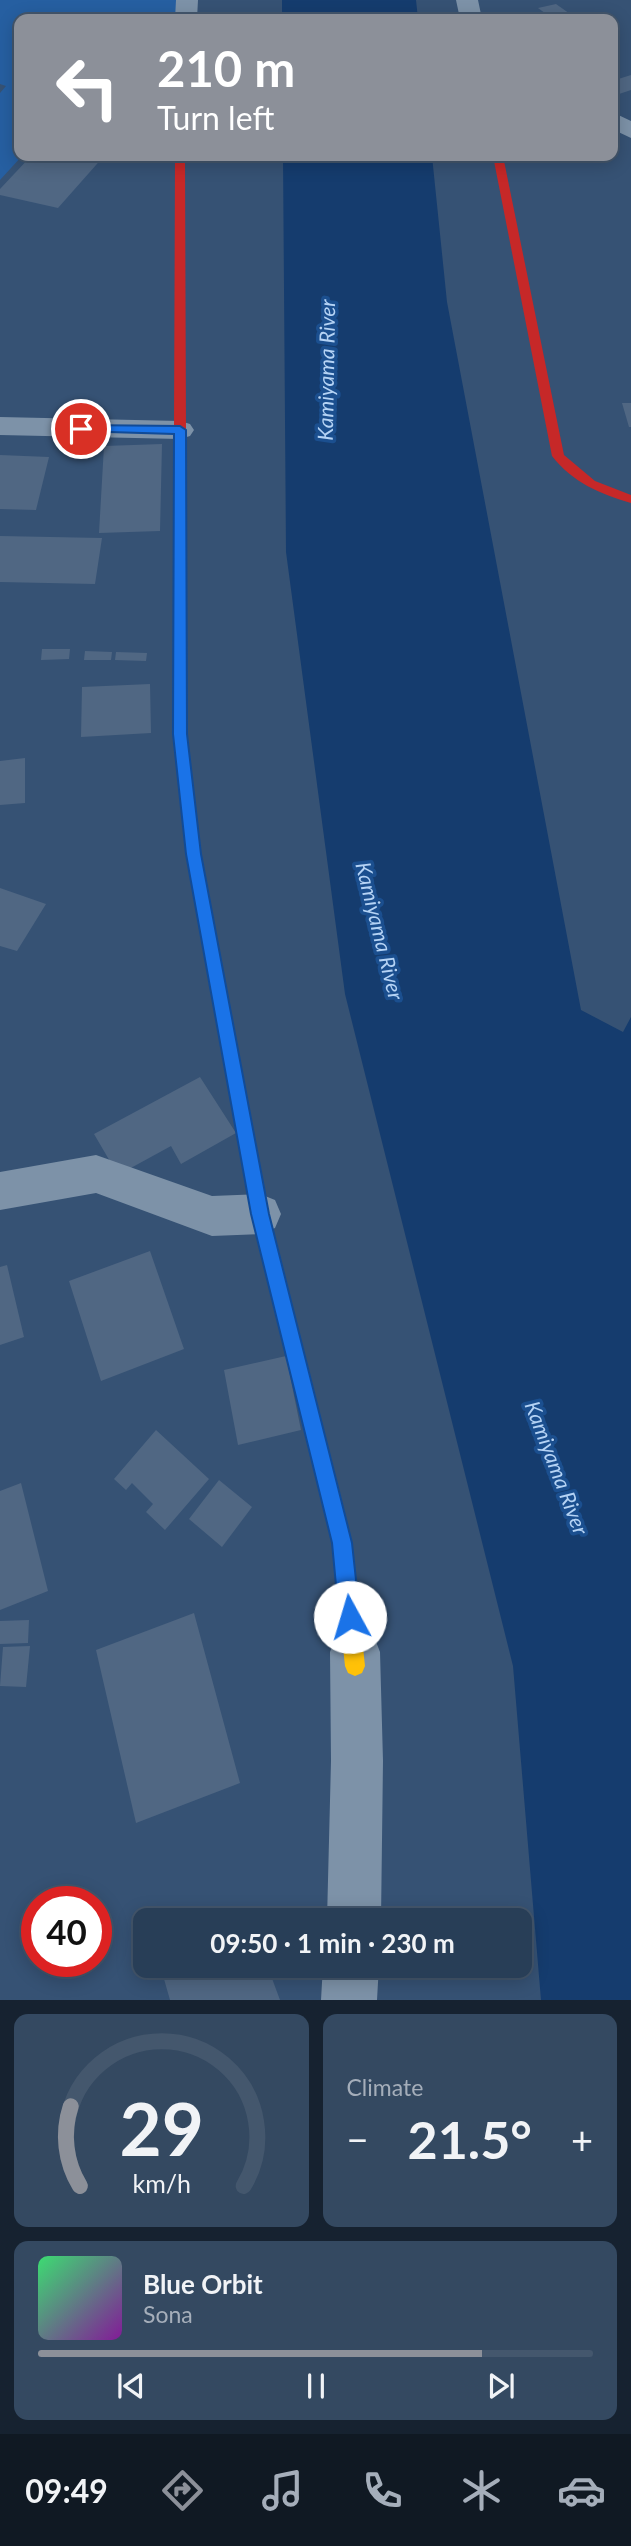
<!DOCTYPE html>
<meta charset="utf-8">
<style>
body{margin:0;font-family:Lato,sans-serif;background:#344961;color:#f1f3f6;height:100vh;display:flex;flex-direction:column;font-size:26px;white-space:nowrap}
*{box-sizing:border-box;margin:0}
p{font-size:23px;color:#a5aeba}
.icon{flex:none;width:38px;height:38px;fill:none;stroke:currentColor;stroke-width:2;stroke-linecap:round;stroke-linejoin:round}
.map{position:relative;height:2000px;overflow:hidden}
.sheet{display:flex;flex-direction:column;gap:14px;padding:14px;background:#162230;flex:1}
.sheet>*{flex:none}
.banner{position:absolute;left:14px;top:14px;width:604px;height:147px;border-radius:14px;box-shadow:0 4px 18px #0003,0 0 0 2px #44576d;background:#8c9099;color:#fff;overflow:hidden}
.speed{position:absolute;left:21px;top:1886px;display:flex;gap:14px;font-size:35px;font-weight:700;text-align:center}
.speed>*{display:grid;place-content:center;width:91px;height:91px;border-radius:50%;background:#283e57;box-shadow:0 4px 18px #0003,0 0 0 2px #44576d;line-height:1}
.speed .limit{border:10px solid #d22;background:#fff;color:#111}
.pin{position:absolute;display:grid;place-items:center;width:60px;height:60px;color:#fff;margin:-30px;border:4px solid #fff;border-radius:50%;box-shadow:0 2px 7px #0007}
.me{position:absolute;width:77px;margin:-38px;rotate:354deg;stroke-linejoin:round;filter:drop-shadow(0 0 5px #0008)}
.turn{display:flex;align-items:center;gap:24px;height:147px;padding:0 28px;font-size:32px}
.turn .icon{width:91px;height:91px;stroke-width:2.5}
.turn b{display:block;font-size:49px;line-height:60px}
.big{font-size:52px;font-weight:700;line-height:1.1}
.sheet .widget{flex:1;display:flex;flex-direction:column;justify-content:center;gap:10px;min-width:0;padding:0 24px;border-radius:14px;background:#344961}
.sheet .dial{align-items:center;gap:0}
.dial svg{height:182px;overflow:visible;fill:none;stroke:#44576d;stroke-width:7;stroke-linecap:round;text-anchor:middle}
.dial text{fill:#f1f3f6;stroke:none}
.song{display:flex;align-items:center;gap:21px}
.cover{width:84px;height:84px;border-radius:10px;background:linear-gradient(135deg,hsl(140 70% 55%),hsl(290 70% 35%))}
.played{height:7px;border-radius:4px;background:linear-gradient(90deg,#8c9099 80%,#44576d 80%)}
.keys{display:flex;justify-content:space-around;direction:ltr}
.heat{display:flex;justify-content:space-between;align-items:center;font-size:38px;direction:ltr}
.sheet .tiles{flex:1;display:grid;gap:14px;grid-template-columns:1fr 1fr}
.widget:last-child{grid-column:span 2}
.trip{position:absolute;left:133px;top:1908px;width:399px;height:70px;border-radius:14px;background:#283e57;box-shadow:0 4px 18px #0003,0 0 0 2px #44576d;font-weight:700;line-height:70px;text-align:center}
.tabs{display:flex;height:112px;justify-content:space-around;align-items:center;background:#101923;color:#a5aeba}
.tabs .icon{width:49px;height:49px}
.tabs .on{color:#8c9099}
.tabs b{font-size:32px;color:#f1f3f6}
.map>svg:first-child{display:block}
.green{fill:#265fa1}
.water{fill:#153c6e}
.building{fill:#506783}
.lines{fill:none;stroke-linecap:round;stroke-linejoin:round}
.street{fill:#7d92a8;fill-rule:evenodd}
.slow{fill:#ffc107;fill-rule:evenodd}
.jam{fill:#c62828;fill-rule:evenodd}
.route{fill:#1a73e8;stroke:#114b97;stroke-width:2}
.labels{text-anchor:middle;stroke-width:7;stroke-linejoin:round;paint-order:stroke}
.water-label{font-size:21px;font-style:italic;fill:#b5d3f5;stroke:#1b4f8f}
</style>
<div class="map">
<svg width="631" height="2000" viewBox="0 0 631 2000">
<rect width="100%" height="100%" fill="#365274"/>
<path class="green" d="M0,0h177l-2,19h-156v137h3l-22,24v-87l6,-7 -6,-2z"/>
<path class="water" d="M282,0h134l2,19h-136z
M283,156h149l15,146 134,708 42,22 8,-15v983h-90l-28,-334 -168,-672 -59,-442z"/>
<path class="building" d="M556,4l17,12 -6,3h-14l-15,-11z
M631,75v15l-15,5 -4,-2v-12z
M31,156h73l-46,52 -58,-13v-6z
M622,403h9v24h-2z
M162,444l-2,87 -61,2 5,-87z
M0,455l49,2 -13,53 -36,-1z
M0,536l102,2 -7,46 -95,-2z
M42,649h28l-1,10 -28,1z
M85,651l27,1 -1,8h-27z
M116,652l31,1 -1,8 -31,-1z
M150,684l1,49 -70,4 1,-50z
M25,758v45l-25,2v-44z
M0,888l46,16 -29,47 -17,-5z
M200,1077l36,56 -55,31 -10,-18 -53,29 -24,-41z
M150,1251l34,98 -83,32 -32,-100z
M7,1265l17,72 -24,8v-78z
M286,1356l15,74 -63,15 -14,-75z
M156,1430l53,49 -44,51 -19,-18 7,-8 -21,-21 -6,7 -12,-11z
M219,1480l33,27 -30,40 -33,-28z
M21,1483l27,108 -48,19v-119z
M194,1613l46,170 -104,40 -40,-173z
M29,1620l-1,23 -28,1v-23z
M30,1646l-4,41 -26,-1 3,-39z
M160,1965h107l13,35h-110z"/>
<g class="lines">
<path class="street" d="M176,0h22l-1,19h-22z
M456,0h22l4,19h-22z
M612,112l19,9v17l-19,-9z
M0,417l180,4 10,3 4,6 -4,6 -10,3 -180,-4z
M96,1155l116,41 48,-2 15,6 6,14 -6,14 -15,6 -48,2 -116,-43 -96,17v-38z
M355,1627l18,7 7,18 3,109 -2,159h-54l4,-159 -1,-109 7,-18z
M323,1965h56l-2,35h-56z"/>
<path class="slow" d="M180,429l6,4 1,301 7,60 -7,6 -7,-6 -7,-60 1,-301z
M303,1377l7,2 2,7 40,157 13,123 -3,7 -7,3 -7,-3 -3,-7 -13,-123 -38,-157 2,-7z"/>
<path class="jam" d="M175,156h10l1,277 -6,4 -6,-4z
M493,156h10l61,299 31,26 36,14v8c-31,-9 -59,-21 -79,-47z
M187,788l7,6 7,60 68,360 43,172 -2,7 -7,2 -7,-2 -2,-7 -43,-172 -64,-360 -7,-60z"/>
</g>
<path class="route" d="M81,425l99,1 6,4 1,304 14,120 68,360 83,329 8,74 -3,7 -7,3 -8,-3 -3,-7 -7,-74 -81,-329 -65,-360 -13,-120 1,-300 -97,-3v-5z"/>
<g class="labels">
<g class="water-label">
<text transform="translate(327 370) rotate(-89)" y="7">Kamiyama River</text>
<text transform="translate(379 931) rotate(76)" y="7">Kamiyama River</text>
<text transform="translate(556 1468) rotate(69)" y="7">Kamiyama River</text>
</g>
</g>
</svg>
<div class="speed"><div class="limit">40</div></div>
<div class="pin" style="left:81px;top:429px;background:#d93025"><svg class="icon" aria-label="arrive" viewBox="0 0 24 24"><path d="M6 21V4h12l-3 4 3 4H6"/></svg></div>
<svg class="me" style="left:350px;top:1617px" viewBox="-20 -20 40 40"><circle r="19" fill="#fff"/><path d="M0-13L10 11 0 6-10 11z" fill="#1a73e8"/></svg>
<div class="trip">09:50 · 1 min · 230 m</div>
<div class="banner">
<div class="turn"><svg class="icon" aria-label="left" viewBox="0 0 24 24"><path d="M17 20v-9H6M10 6l-5 5 5 5"/></svg><div><b>210 m</b>Turn left</div></div>
</div>
</div>
<section class="sheet">
<div class="tiles">
<div class="widget dial"><svg viewBox="0 0 100 80">
<path d="M14 69A42 42 0 1 1 86 69"/>
<path d="M14 69A42 42 0 0 1 10 34" stroke="#8c9099"/>
<text x="50" y="56" font-size="32" font-weight="700">29</text>
<text x="50" y="72" font-size="11">km/h</text>
</svg></div>
<div class="widget"><p>Climate</p>
<div class="heat"><a>−</a><b class="big">21.5°</b><a>+</a></div>
</div>
<div class="widget">
<div class="song"><i class="cover"></i><div><b>Blue Orbit</b><p>Sona</p></div></div>
<div class="played"></div>
<div class="keys"><svg class="icon" aria-label="previous" viewBox="0 0 24 24"><path d="M18 5L8 12l10 7zM5 5v14"/></svg><svg class="icon" aria-label="pause" viewBox="0 0 24 24"><path d="M8 5v14M16 5v14"/></svg><svg class="icon" aria-label="next" viewBox="0 0 24 24"><path d="M6 5l10 7-10 7zM19 5v14"/></svg></div>
</div>
</div>
</section>
<nav class="tabs">
<b>09:49</b>
<svg class="icon on" aria-label="directions" viewBox="0 0 24 24"><path d="M12 3l9 9-9 9-9-9zM9 14v-3h6M13 9l2 2-2 2"/></svg>
<svg class="icon" aria-label="music" viewBox="0 0 24 24"><path d="M9 18V5l10-2v13"/><circle cx="6" cy="18" r="3"/><circle cx="16" cy="16" r="3"/></svg>
<svg class="icon" aria-label="phone" viewBox="0 0 24 24"><path d="M5 4h4l2 5-3 2q2 4 5 5l2-3 5 2v4C11 20 4 13 5 4z"/></svg>
<svg class="icon" aria-label="climate" viewBox="0 0 24 24"><path d="M12 3v18M4 7l16 10M4 17L20 7"/></svg>
<svg class="icon" aria-label="car" viewBox="0 0 24 24"><path d="M5 17H2v-5l4-1 3-4h7l3 4 3 1v5h-3M9 17h6M6 11h13"/><circle cx="7" cy="17" r="2"/><circle cx="17" cy="17" r="2"/></svg>
</nav>
